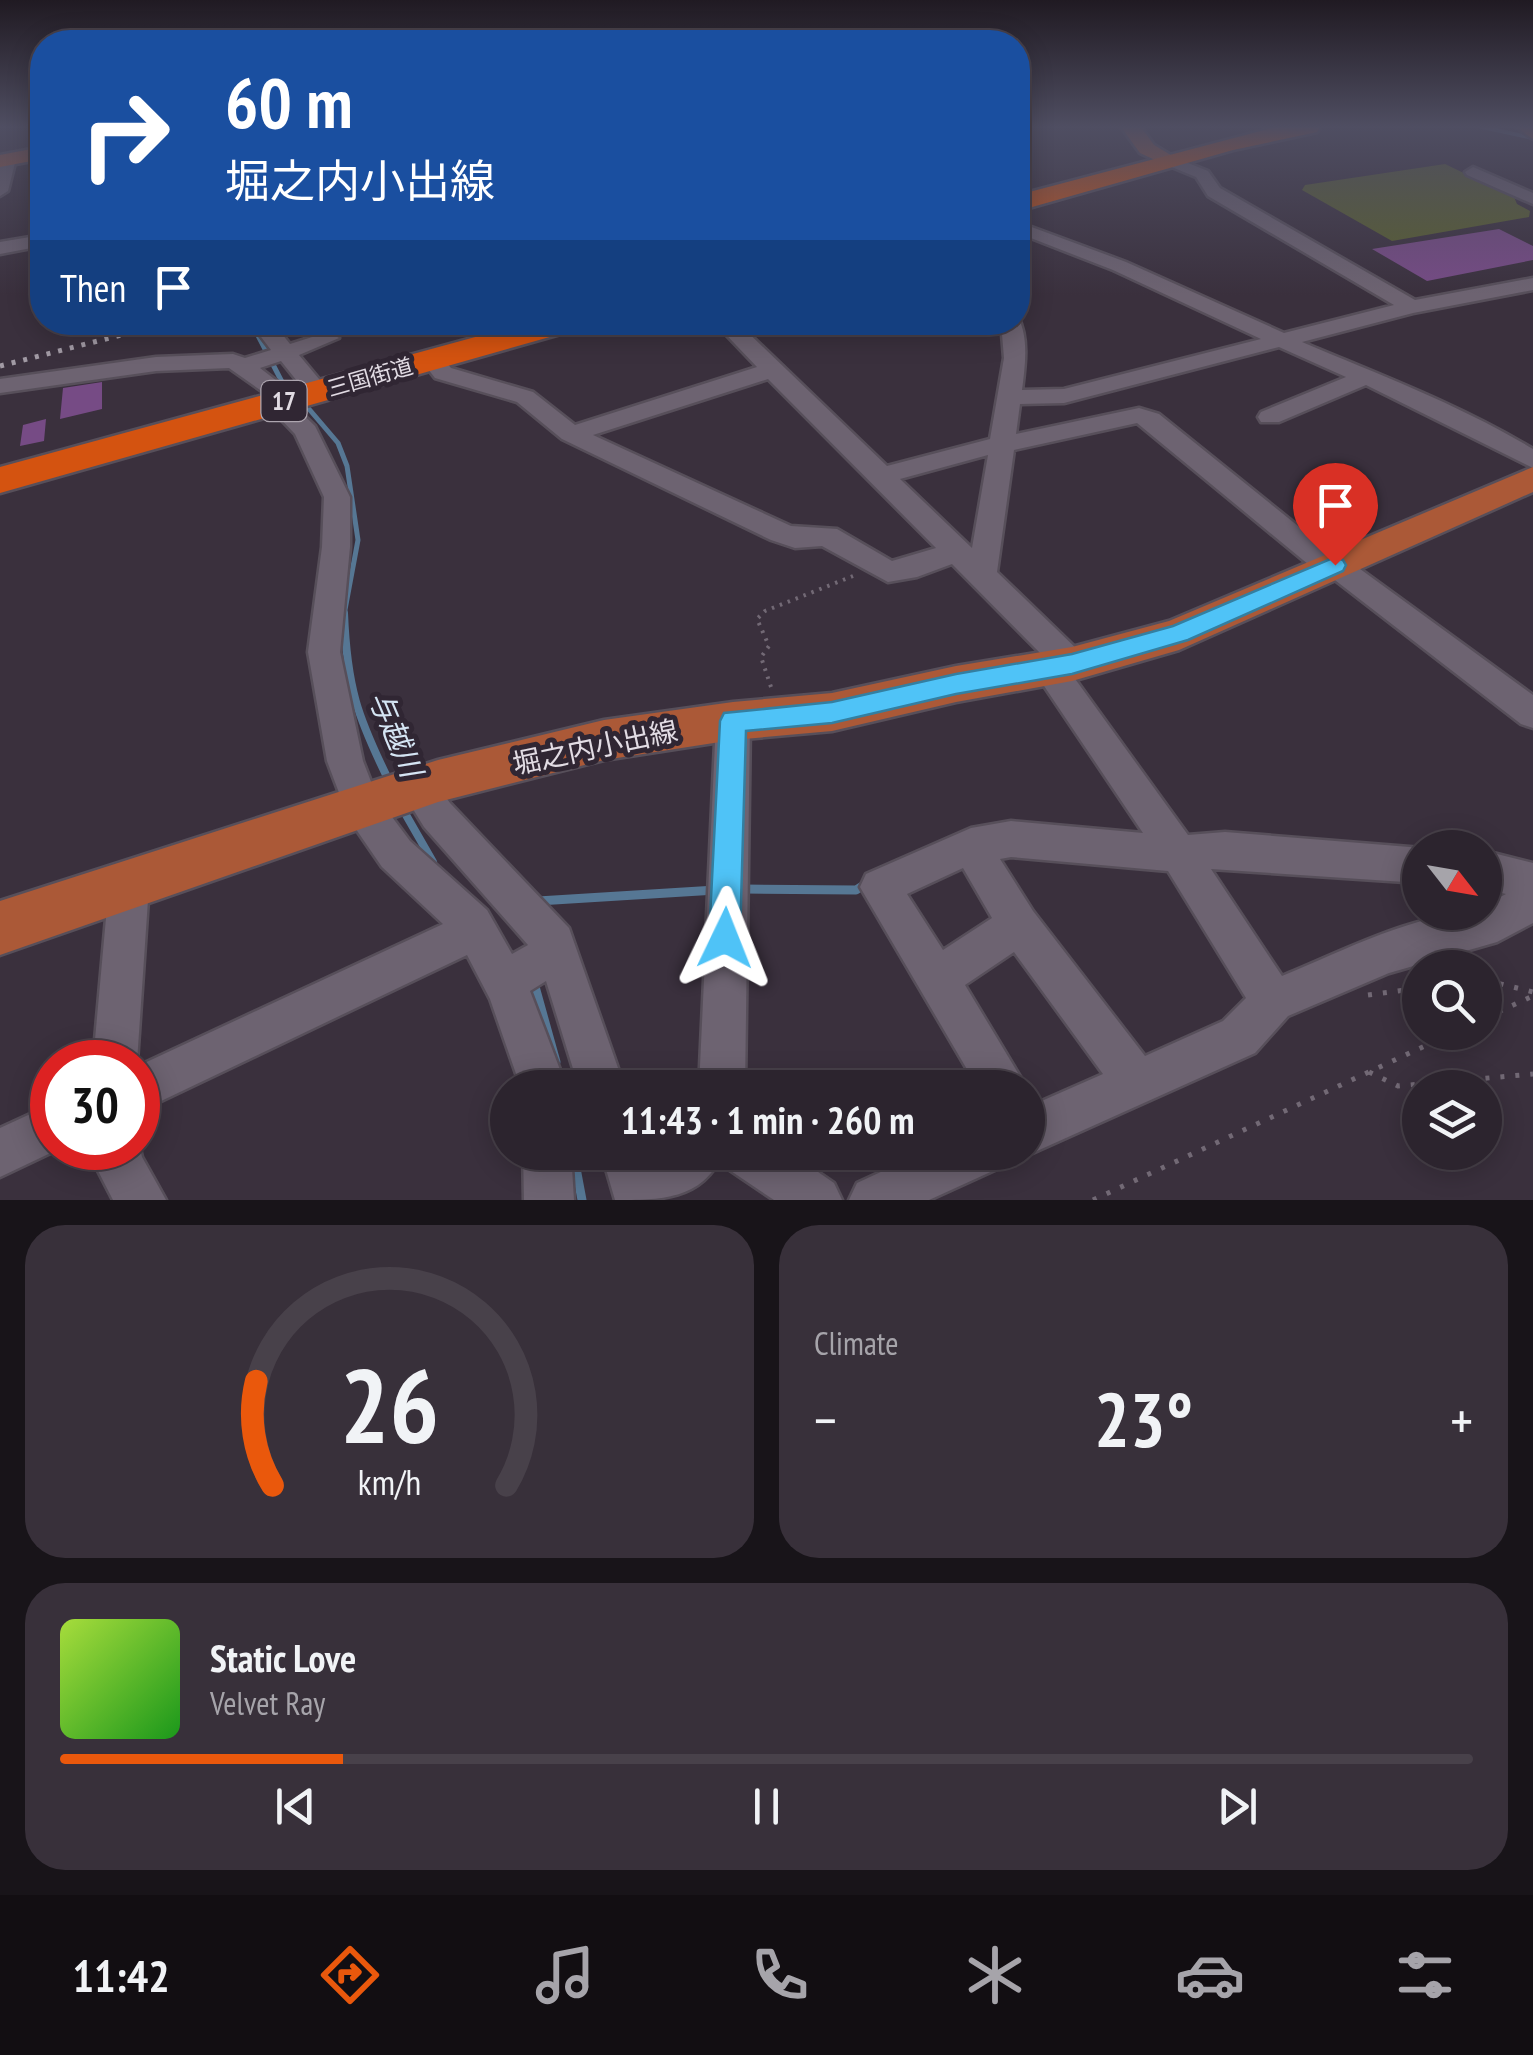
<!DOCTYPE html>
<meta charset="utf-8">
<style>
body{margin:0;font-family:"PT Sans Narrow","Noto Sans JP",sans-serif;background:#38303a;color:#f1f3f6;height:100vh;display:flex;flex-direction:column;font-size:38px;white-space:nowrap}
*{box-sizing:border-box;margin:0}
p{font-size:32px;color:#a6a4aa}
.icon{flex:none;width:55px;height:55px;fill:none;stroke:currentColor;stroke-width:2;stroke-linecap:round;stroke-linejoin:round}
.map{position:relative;height:1200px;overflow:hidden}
.side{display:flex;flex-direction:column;gap:25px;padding:25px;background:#181419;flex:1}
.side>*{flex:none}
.top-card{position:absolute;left:30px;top:30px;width:1000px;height:305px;border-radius:40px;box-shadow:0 5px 25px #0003,0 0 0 2px #48414a;background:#1a4fa0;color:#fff;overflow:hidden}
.needle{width:65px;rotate:121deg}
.fabs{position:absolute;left:1402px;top:830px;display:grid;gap:20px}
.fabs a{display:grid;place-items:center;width:100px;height:100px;border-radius:50%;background:#2c242e;box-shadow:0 5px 25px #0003,0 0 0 2px #48414a;font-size:50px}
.speed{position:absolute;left:30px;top:1040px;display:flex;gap:20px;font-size:50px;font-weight:700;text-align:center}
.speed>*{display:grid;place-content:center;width:130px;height:130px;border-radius:50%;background:#2c242e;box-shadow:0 5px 25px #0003,0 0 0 2px #48414a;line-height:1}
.speed .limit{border:15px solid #d22;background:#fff;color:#111}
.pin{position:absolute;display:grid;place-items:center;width:85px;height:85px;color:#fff;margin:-102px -42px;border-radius:50% 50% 50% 0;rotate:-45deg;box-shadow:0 0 10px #0007}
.pin .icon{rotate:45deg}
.me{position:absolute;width:110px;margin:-55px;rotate:2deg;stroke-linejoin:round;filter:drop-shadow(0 0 8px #0008)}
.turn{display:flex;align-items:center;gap:35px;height:210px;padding:0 30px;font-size:45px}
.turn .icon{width:130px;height:130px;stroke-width:2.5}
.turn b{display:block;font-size:70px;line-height:85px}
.then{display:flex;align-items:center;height:95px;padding:0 30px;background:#0003;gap:20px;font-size:38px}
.big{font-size:75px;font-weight:800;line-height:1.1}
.side .tile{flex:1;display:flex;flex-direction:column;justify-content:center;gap:15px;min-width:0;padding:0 35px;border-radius:40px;background:#38303a}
.side .dial{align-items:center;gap:0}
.dial svg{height:260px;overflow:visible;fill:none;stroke:#48414a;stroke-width:7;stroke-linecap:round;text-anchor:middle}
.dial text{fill:#f1f3f6;stroke:none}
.song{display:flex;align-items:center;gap:30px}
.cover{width:120px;height:120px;border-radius:15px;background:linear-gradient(135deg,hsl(80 70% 55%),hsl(120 70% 35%))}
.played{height:10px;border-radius:5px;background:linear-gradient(90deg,#ea580c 20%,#48414a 20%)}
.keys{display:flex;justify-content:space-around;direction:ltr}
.heat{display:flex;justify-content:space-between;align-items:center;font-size:55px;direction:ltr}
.side .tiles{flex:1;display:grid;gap:25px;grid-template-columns:1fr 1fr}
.tile:last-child{grid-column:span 2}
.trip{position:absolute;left:490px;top:1070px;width:555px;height:100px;border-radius:50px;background:#2c242e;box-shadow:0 5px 25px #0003,0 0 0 2px #48414a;font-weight:800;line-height:100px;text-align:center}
.menu{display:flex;height:160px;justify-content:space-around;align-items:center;background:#120e12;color:#a6a4aa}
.menu .icon{width:70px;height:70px}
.menu .current{color:#ea580c}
.menu b{font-size:45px;color:#f1f3f6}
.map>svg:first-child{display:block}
.green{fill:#595f2e}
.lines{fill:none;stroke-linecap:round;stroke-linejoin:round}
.stream-far3{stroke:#567794;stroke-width:4}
.stream-far2{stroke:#567794;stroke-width:5}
.stream-far1{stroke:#567794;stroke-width:8}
.stream{stroke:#567794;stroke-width:9}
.building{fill:#764b85}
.minor-casing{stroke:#574f5a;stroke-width:5}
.major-casing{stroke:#574f5a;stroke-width:5}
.highway-casing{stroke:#574f5a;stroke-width:5}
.path-far1{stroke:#726975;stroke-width:4;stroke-dasharray:2.5 6;stroke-linecap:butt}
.path{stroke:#726975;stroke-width:5;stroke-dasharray:4 11;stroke-linecap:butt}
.minor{fill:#6d6371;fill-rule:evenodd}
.major{fill:#ab5937;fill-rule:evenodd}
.highway{fill:#d45310;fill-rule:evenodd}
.rail{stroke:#a19aa4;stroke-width:5;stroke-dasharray:4 8;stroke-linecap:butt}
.route{fill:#4fc3f7;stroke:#337fa1;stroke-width:2.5}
.labels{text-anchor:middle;stroke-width:10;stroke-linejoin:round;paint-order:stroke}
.far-street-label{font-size:22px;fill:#e2dce4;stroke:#302633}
.shield{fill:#302633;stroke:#ada5af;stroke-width:2.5}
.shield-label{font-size:25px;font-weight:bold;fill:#e2dce4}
.street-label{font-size:28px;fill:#e2dce4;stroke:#302633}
.water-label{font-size:30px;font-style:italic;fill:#d5e5f4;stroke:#302633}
</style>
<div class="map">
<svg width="1533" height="1200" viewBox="0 0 1533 1200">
<rect width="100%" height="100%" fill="#3a303d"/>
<path class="green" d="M1445,164l69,33 3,7 13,7 -1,6 -137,24 -90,-51 3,-5z"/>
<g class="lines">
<path class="stream-far3" d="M1482,127l51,11"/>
<path class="stream-far2" d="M251,322l31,60 12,11
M303,402l35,41 9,23 11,74 -14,75"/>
<path class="stream-far1" d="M344,613c3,75 13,103 46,170
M402,808l31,54"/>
<path class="stream" d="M743,889l113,1 8,-5
M538,901l178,-11
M534,983l22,79
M573,1152l9,48"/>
</g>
<path class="building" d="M1499,229l34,17v14l-106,21 -55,-32z
M287,322h69l-21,10 -8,-4 -21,7z
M102,382v27l-42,10 3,-31z
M46,419l-2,22 -24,5 3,-21z"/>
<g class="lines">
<defs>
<path id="minor" d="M8,154l8,5 -8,32 -8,5v-37z
M1168,155l40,16 12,17 195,112 118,-22v12l-120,23 -111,29c78,33 158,63 231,107v19l-167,-83 -87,37h-18l-3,-5 3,-5 85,-35 -67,-30 -215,56 -44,1 -4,30 123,-26 20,6 175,141 11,3 188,137v33l-12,-4 -190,-147 -11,-3 -183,-151 -123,27 -17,122 86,83 5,9 -5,9 -10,3 115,159 37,-3 197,16 -2,35 -209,-14 71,107c64,-26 133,-64 203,-64v-7l21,-11 -21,-5v-38l48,12v60l-36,19 -108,31 -101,43 -33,37 -227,102 -5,-3h5v-45l75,-33 -89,-122 -49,33 62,103h-49l-118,-201 6,-13 105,-46 40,-7 132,12 -105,-156 -5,-9 5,-9 6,-2 -92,-93 -35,13 -29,5 -66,-36 -27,2 -24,-8 -209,-101 -45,-37 -82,-24 -14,-18 3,-5h16l11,13 82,24 42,33 182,-58 -43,-45h23l150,144 103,-27 14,-81 -3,-36h17v-5c11,21 7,49 4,73l42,-1 197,-50 -148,-69 -95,-37v-11l108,40 158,71 110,-28 -186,-109 -12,-19 -34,-14 -2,-3zM768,379l168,169 -44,13 -55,-32 -46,-3 -198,-91zM988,455l-16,93 -72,-69zM1011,857l157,14 78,127 -23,23 -78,35 -112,-145 -33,-52zM963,868l29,50 -49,32 -36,-56z
M1473,167l60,26v11l-66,-29 -2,-3z
M42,235v11l-42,8v-12z
M266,323l8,1 16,20 38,-12 11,6 -40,17 30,36 -4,5h-16l-28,-35 -21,7 22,17 7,16 26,25 35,71v50l-10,105 23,109 14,36 33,44 77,69 25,44 16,-9 -104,-118 -24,-39 5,-11 13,-5 13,5 19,26 119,125 56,160h-46l-33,-107 -16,10 37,97h-46l-31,-89 -23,-44 -329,157v-46l305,-142 -61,-57 -33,-48 -22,-58 -19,-109 14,-105 2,-50 -29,-63 -25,-26 -7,-16 -34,-24 -73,3 -156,22v-14l156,-22 77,-3 12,4 26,-8 -16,-21z
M733,707l12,4 5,10 -5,367h-46l17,-367 5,-10z
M129,866l14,6 6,13 -12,177h-44l16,-177 6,-13z
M52,1104v44h9l-61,29v-49z
M138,1140l4,17 24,43h-53l-18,-35 -2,-17h45z
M523,1152h48l3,48h-50z
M601,1152h48l3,8 9,-8h128l45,31 8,17h-68l-46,-31 -6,-14c-20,45 -62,45 -107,45z
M924,1152h80l-7,17 -68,31h-80l8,-17z"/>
<path id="major" d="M1121,127h20l13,18 25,15 -11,6 -28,-13z
M1516,127h17v12z
M42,147v12l-42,8v-12z
M1533,467v25l-354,158 -107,31 -116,21 -124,29 -99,9 -129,20 -166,42 -438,153v-54l438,-141 166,-40 129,-18 99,-9 124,-27 116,-19 97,-26z"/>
<path id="highway" d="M1276,127h44l-3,5 -84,18 -215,61v-16z
M530,322h52l-4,7 -578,164v-26z"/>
</defs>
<use href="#minor" class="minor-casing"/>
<use href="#major" class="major-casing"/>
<use href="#highway" class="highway-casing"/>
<path class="path-far1" d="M771,687l-10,-30 8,-11 -12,-27 8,-8 88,-35"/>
<path class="path" d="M1485,980l48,12
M1368,995l52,-7
M1485,1018l48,-22
M1369,1072l29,14 135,-12
M1093,1200l362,-168"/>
<use href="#minor" class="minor"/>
<use href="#major" class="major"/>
<use href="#highway" class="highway"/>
<path class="rail" d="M0,366l172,-44"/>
</g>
<linearGradient id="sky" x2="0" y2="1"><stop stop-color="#201a22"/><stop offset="0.43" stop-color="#4f4e62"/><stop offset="1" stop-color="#4f4e62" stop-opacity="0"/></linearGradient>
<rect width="1533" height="295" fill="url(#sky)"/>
<path class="route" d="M1335,557l8,3 3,5 -3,6 -155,69 -116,34 -116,20 -124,29 -86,8 -6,207 -4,11 -11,5 -11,-5 -5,-11 11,-217 4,-8 108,-11 124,-28 116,-20 101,-28z"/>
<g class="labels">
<g class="far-street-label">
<text transform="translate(370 377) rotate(-16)" y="8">三国街道</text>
</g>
<rect class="shield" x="261.5" y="381" width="45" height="40" rx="8"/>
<g class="shield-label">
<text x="284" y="410">17</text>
</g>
<g class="street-label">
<text transform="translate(595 747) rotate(-12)" y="10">堀之内小出線</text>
</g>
<g class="water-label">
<text transform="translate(395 734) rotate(67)" y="10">与越川</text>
</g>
</g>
</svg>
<div class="fabs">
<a><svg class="needle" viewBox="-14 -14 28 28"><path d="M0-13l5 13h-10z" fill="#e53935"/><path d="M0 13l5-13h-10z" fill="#a6a4aa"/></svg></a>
<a><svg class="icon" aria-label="search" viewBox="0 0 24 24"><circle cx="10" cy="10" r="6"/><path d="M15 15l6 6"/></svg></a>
<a><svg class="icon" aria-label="layers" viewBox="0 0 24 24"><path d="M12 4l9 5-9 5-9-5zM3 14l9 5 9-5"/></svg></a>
</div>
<div class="speed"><div class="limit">30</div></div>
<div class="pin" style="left:1335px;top:565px;background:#d93025"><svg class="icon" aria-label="arrive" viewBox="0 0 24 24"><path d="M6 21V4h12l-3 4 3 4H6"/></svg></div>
<svg class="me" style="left:725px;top:938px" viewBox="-20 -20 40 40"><path d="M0-17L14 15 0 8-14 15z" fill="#4fc3f7" stroke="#fff" stroke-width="4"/></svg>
<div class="trip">11:43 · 1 min · 260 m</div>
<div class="top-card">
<div class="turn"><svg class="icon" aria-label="right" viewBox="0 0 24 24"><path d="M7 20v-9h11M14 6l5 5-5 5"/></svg><div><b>60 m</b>堀之内小出線</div></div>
<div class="then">Then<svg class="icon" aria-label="arrive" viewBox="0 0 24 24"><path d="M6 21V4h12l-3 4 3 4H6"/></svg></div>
</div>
</div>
<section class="side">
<div class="tiles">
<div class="tile dial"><svg viewBox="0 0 100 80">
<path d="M14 69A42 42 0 1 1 86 69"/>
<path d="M14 69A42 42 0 0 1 9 37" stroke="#ea580c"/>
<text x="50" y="56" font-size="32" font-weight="700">26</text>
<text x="50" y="72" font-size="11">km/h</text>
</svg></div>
<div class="tile"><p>Climate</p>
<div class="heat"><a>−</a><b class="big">23°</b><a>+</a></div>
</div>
<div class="tile">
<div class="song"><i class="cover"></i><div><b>Static Love</b><p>Velvet Ray</p></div></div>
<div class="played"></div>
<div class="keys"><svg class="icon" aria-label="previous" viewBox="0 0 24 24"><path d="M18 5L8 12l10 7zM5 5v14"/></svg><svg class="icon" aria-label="pause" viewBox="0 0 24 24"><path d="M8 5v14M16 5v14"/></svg><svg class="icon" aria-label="next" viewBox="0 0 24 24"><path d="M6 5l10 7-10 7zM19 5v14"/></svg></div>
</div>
</div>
</section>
<nav class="menu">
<b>11:42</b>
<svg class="icon current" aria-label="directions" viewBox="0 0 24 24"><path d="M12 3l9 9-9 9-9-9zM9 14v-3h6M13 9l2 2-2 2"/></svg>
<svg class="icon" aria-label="music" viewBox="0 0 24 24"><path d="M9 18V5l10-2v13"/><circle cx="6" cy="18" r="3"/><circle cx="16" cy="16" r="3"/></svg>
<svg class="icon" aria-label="phone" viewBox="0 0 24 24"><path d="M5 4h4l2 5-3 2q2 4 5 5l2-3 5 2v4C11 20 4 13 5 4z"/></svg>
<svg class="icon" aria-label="climate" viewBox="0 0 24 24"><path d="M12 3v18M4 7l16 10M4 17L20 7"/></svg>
<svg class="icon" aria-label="car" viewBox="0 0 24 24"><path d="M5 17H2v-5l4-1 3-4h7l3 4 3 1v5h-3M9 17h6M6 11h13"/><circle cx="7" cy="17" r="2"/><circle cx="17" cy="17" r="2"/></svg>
<svg class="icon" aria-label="filters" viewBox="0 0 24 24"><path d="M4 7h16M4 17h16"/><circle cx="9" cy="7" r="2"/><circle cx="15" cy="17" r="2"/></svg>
</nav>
